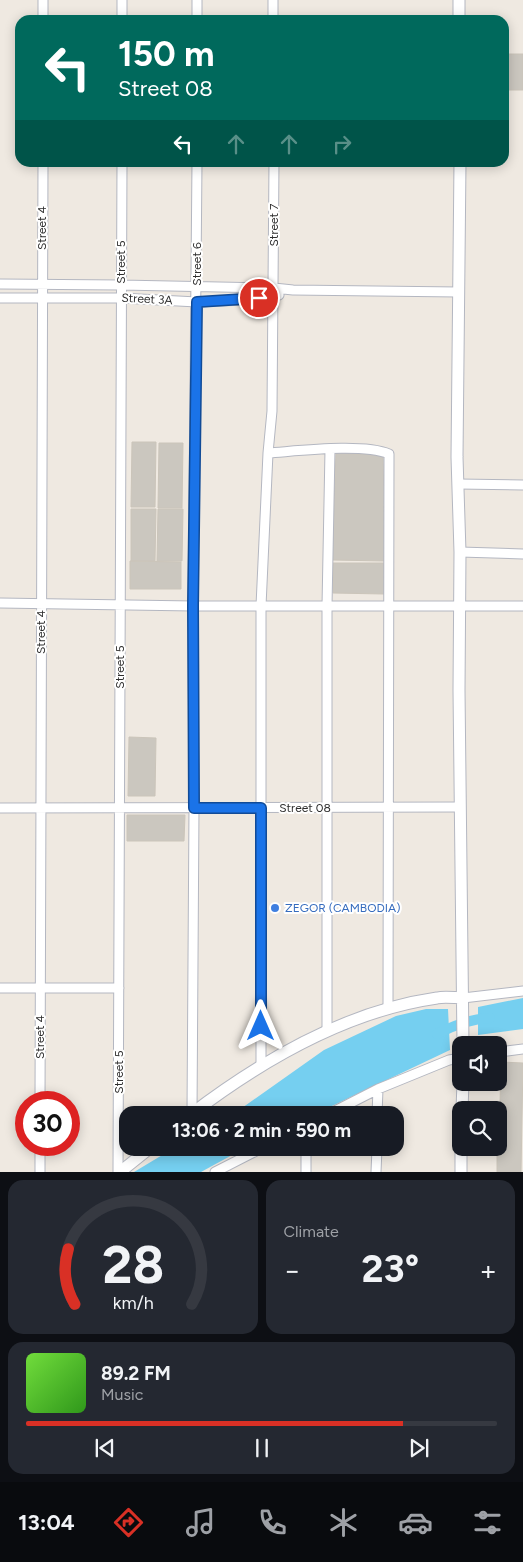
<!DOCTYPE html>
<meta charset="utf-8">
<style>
body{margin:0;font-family:Figtree,sans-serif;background:#242831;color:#f1f3f6;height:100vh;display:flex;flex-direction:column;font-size:19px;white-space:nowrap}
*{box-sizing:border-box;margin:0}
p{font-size:16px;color:#9ea1a6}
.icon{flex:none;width:28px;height:28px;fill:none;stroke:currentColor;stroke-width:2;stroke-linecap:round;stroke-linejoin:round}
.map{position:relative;height:1172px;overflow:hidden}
.drawer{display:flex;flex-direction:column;gap:8px;padding:8px;background:#0d0f14;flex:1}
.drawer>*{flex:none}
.hud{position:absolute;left:15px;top:15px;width:494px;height:152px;border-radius:15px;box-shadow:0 2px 12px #0003;background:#00695c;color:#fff;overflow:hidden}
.controls{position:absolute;left:452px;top:1036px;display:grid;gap:10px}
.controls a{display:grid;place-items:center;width:55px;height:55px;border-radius:10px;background:#171b24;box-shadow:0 2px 12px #0003;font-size:25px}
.speed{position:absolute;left:15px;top:1091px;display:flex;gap:10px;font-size:25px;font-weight:700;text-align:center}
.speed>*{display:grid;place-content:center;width:65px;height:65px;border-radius:50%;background:#171b24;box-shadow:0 2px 12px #0003;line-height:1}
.speed .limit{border:8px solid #d22;background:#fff;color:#111}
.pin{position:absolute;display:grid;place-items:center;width:42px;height:42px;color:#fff;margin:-21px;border:2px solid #fff;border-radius:50%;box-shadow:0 1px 5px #0007}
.me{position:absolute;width:55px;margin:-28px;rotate:0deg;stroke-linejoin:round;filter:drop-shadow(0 0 4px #0008)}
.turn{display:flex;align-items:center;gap:18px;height:105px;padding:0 20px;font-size:22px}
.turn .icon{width:65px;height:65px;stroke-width:2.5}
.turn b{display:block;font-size:35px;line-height:42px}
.lanes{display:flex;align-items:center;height:48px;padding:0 20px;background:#0003;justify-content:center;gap:25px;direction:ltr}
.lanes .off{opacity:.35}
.big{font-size:38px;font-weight:700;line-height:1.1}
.drawer .card{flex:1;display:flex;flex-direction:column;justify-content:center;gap:8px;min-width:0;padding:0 18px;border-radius:15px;background:#242831}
.drawer .dial{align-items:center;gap:0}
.dial svg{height:130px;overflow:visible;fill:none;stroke:#363941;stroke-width:7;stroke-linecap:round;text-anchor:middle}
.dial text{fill:#f1f3f6;stroke:none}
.song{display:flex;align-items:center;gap:15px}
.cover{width:60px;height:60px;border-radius:8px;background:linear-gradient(135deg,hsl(100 70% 55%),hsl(110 70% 35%))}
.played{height:5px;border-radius:2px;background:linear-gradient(90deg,#d93025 80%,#363941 80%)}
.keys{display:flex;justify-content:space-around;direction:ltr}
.heat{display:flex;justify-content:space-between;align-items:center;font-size:28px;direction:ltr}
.drawer .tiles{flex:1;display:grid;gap:8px;grid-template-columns:1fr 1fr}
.card:last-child{grid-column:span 2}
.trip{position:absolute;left:119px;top:1106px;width:285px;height:50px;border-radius:15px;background:#171b24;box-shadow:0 2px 12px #0003;font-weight:700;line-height:50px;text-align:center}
.tabs{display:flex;height:80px;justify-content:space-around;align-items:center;background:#090b0e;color:#9ea1a6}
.tabs .icon{width:35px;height:35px}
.tabs .on{color:#d93025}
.tabs b{font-size:22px;color:#f1f3f6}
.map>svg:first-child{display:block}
.water{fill:#75cff0}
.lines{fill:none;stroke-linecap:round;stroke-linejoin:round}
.canal{stroke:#75cff0;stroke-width:10}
.building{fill:#cbc7bf;stroke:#cbc5ba}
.minor-casing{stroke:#b4b7c1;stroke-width:11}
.tertiary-casing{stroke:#b4b7c1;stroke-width:13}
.minor{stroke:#fff;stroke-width:9}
.tertiary{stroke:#fff;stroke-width:11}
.route-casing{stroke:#114b97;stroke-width:12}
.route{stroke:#1a73e8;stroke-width:9}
.shop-dot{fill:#3f7fe0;stroke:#fff;stroke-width:2}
.labels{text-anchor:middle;stroke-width:4;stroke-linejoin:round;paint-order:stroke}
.street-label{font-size:12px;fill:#2e2e2e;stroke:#fff}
.shop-label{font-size:12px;fill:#366cbe;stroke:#fff;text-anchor:start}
</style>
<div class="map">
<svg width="523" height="1172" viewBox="0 0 523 1172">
<rect width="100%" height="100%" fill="#efe9e1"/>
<path class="water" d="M523,998v31l-45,6v-28z
M426,1009h22l2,41 -137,65h-81l92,-65 72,-34z
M174,1148h71l-44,24h-67z"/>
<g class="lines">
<path class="canal" d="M437,1034c17,-9 34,-15 53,-16"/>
</g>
<path class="building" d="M504,54h19v36h-19z
M132,442h24l-1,65h-24z
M159,443h24l-1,65h-24z
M336,453l47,2 2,106 -53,-1z
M131,509h25l-1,52h-24z
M158,509h25l-1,52h-25z
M130,561l51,1v27h-51z
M333,563h51v31l-51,-1z
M129,737l27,1 -1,58h-27z
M127,815h58l-1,26h-57z
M501,1062l22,1 -2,109h-24v-24h2z"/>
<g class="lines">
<defs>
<path id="minor" d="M273,0v20
M43,20v-20
M122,20v-20
M197,20v-20
M0,284l121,1 153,3 19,2 165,2
M0,298h121l76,4 47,-2 30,-3 5,-2
M268,453c30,-2 95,-10 121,1l-1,555
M458,484l65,1
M460,552l63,2
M0,603l193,3h330
M0,808l460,-1
M0,988h119
M463,998l60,-7
M327,1030v-424l3,-156
M499,1052l24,-3
M261,1066v-460l7,-153 4,-42 2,-249
M40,1102l3,-940
M192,1113l2,-305 -1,-202 4,-444
M327,1115l51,-26 71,-29 12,-2
M377,1115l1,-26
M40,1172v-27
M118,1172l4,-1010
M215,1172l47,-24
M306,1172v-24
M376,1172l1,-24"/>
<path id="tertiary" d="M459,0v20
M460,162l-3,295 3,95 -1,138 4,355
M462,1110l1,-28
M190,1115c72,-55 156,-104 247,-117 8,-2 18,0 26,0
M120,1172l30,-24
M461,1172v-28"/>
</defs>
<use href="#minor" class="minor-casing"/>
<use href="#tertiary" class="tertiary-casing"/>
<use href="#minor" class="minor"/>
<use href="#tertiary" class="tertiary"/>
</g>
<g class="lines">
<defs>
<path id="route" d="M259,298l-62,4 -4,304 1,202h67v218"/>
</defs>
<use href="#route" class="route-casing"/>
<use href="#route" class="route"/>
</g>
<circle class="shop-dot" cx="275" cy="908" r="5"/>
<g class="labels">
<g class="street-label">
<text transform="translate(274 225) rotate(-90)" y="4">Street 7</text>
<text transform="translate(42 228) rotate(-90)" y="4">Street 4</text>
<text transform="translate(121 262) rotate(-90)" y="4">Street 5</text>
<text transform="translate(197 264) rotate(-90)" y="4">Street 6</text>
<text transform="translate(147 299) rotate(3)" y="4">Street 3A</text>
<text transform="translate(41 632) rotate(-90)" y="4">Street 4</text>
<text transform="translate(120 667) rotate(-90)" y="4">Street 5</text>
<text x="305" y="812">Street 08</text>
<text transform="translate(40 1037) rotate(-90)" y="4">Street 4</text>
<text transform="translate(119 1072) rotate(-90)" y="4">Street 5</text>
</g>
<g class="shop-label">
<text x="285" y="912">ZEGOR (CAMBODIA)</text>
</g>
</g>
</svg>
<div class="controls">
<a><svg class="icon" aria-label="sound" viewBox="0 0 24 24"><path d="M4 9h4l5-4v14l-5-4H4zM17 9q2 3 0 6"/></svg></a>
<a><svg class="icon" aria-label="search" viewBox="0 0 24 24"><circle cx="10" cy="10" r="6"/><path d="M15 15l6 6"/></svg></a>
</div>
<div class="speed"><div class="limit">30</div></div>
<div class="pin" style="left:259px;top:298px;background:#d93025"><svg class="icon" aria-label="arrive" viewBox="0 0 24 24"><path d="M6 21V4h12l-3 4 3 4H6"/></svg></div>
<svg class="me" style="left:261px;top:1026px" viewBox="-20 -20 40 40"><path d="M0-17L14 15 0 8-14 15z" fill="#1a73e8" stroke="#fff" stroke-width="4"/></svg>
<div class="trip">13:06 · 2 min · 590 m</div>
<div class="hud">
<div class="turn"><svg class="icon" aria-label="left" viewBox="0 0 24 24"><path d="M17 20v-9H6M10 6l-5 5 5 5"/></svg><div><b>150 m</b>Street 08</div></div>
<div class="lanes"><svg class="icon" aria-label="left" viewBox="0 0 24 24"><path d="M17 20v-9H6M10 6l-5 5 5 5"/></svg><svg class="icon off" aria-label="ahead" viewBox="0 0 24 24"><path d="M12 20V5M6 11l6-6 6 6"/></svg><svg class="icon off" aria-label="ahead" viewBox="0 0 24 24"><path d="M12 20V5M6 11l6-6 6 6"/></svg><svg class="icon off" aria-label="right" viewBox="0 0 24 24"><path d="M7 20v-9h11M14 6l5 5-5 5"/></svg></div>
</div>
</div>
<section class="drawer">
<div class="tiles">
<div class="card dial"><svg viewBox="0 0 100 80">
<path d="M14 69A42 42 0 1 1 86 69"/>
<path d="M14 69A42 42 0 0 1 10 35" stroke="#d93025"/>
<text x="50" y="56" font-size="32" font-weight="700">28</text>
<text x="50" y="72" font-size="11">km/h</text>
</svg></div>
<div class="card"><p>Climate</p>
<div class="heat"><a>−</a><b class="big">23°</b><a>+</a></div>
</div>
<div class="card">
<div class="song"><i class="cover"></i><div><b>89.2 FM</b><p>Music</p></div></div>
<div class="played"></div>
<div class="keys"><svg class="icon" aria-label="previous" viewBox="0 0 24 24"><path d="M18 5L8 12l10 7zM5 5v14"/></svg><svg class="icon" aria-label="pause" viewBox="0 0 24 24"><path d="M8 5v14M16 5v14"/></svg><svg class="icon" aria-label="next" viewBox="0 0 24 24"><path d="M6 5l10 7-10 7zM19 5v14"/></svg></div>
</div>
</div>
</section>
<nav class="tabs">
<b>13:04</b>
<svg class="icon on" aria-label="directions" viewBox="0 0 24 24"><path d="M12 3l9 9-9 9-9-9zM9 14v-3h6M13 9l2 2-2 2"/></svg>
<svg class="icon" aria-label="music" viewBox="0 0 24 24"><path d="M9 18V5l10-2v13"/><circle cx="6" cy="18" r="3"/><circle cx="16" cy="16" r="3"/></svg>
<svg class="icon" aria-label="phone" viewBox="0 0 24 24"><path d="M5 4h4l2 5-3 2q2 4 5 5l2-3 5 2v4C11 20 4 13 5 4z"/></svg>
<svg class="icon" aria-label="climate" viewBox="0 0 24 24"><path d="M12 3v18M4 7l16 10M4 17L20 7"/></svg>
<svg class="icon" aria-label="car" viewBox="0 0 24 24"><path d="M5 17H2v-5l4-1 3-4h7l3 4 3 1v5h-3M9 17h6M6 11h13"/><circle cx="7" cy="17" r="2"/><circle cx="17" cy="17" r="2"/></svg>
<svg class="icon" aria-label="filters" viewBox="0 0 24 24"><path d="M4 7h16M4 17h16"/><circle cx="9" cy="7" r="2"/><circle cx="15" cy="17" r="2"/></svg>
</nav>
